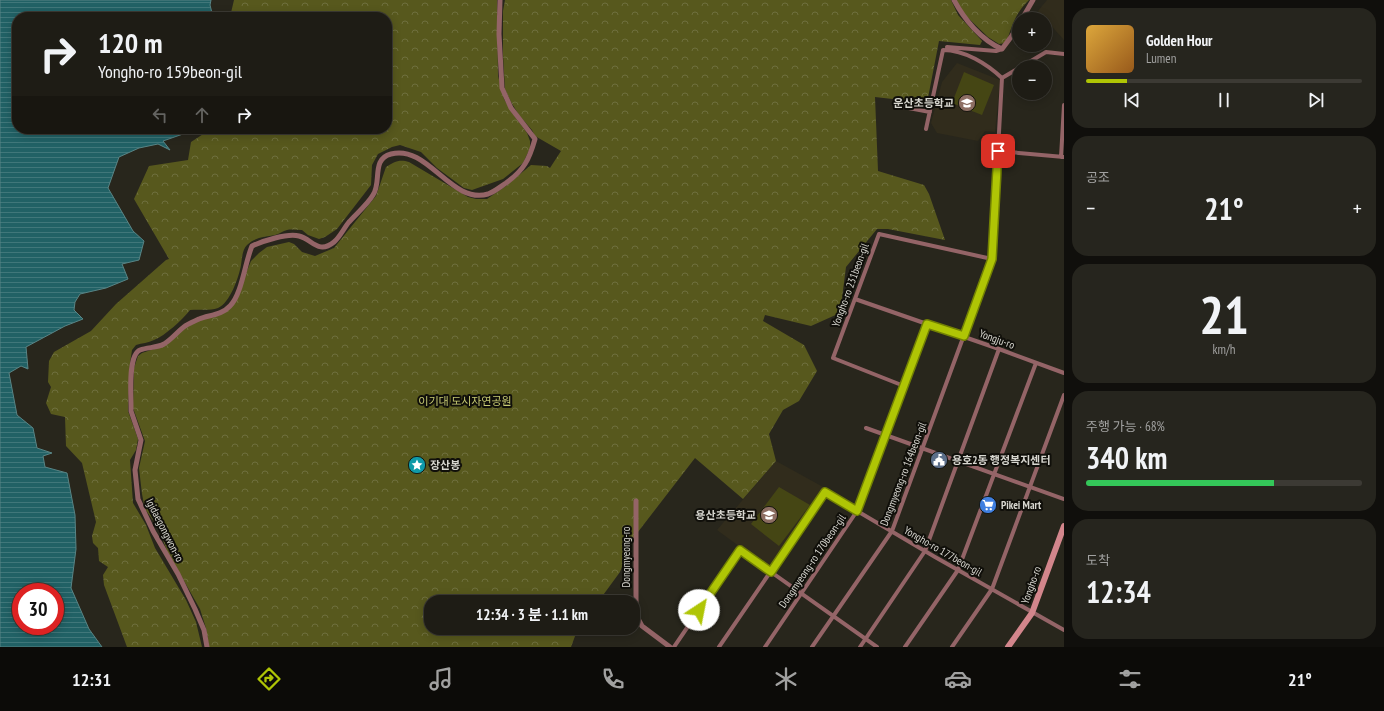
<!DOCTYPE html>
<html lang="ko">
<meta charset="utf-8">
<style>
body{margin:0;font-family:"PT Sans Narrow","Noto Sans KR",sans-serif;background:#26251e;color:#f1f3f6;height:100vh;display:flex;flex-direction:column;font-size:15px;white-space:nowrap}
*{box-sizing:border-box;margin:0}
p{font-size:13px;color:#a1a1a0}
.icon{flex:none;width:22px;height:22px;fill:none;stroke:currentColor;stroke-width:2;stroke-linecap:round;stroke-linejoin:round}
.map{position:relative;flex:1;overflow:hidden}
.panel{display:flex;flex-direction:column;gap:8px;padding:8px;background:#100f0c;width:320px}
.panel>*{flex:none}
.guide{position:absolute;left:12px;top:12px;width:380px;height:122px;border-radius:16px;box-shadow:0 2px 10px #0003,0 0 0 1px #3c3a34;background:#1e1c15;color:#f1f3f6;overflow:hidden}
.buttons{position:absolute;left:1012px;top:12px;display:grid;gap:8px}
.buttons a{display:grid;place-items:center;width:40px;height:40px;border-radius:50%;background:#1e1c15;box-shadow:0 2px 10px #0003,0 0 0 1px #3c3a34;font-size:20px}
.speed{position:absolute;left:12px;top:583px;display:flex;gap:8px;font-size:20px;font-weight:700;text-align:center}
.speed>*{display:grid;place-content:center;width:52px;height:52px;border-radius:50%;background:#1e1c15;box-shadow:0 2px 10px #0003,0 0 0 1px #3c3a34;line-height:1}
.speed .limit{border:6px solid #d22;background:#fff;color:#111}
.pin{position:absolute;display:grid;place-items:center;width:34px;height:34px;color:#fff;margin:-17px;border-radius:8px;box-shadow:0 2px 6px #0006}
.me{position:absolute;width:44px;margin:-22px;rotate:34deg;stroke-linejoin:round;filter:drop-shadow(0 0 3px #0008)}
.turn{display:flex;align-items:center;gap:14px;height:84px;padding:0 20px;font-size:18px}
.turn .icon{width:52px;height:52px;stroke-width:2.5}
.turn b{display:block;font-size:28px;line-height:34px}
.lanes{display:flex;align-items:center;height:38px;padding:0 20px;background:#0003;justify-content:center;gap:20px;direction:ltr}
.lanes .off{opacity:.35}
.big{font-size:30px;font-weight:700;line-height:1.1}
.panel .tile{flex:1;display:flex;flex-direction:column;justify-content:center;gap:6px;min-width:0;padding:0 14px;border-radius:16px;background:#26251e}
.panel .dial{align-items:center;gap:0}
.dial b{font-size:52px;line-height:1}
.song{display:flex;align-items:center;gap:12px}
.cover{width:48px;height:48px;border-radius:6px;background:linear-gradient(135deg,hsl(40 70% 55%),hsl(30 70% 35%))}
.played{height:4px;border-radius:2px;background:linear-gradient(90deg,#afc505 15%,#3c3a34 15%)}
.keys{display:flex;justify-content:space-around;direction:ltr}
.heat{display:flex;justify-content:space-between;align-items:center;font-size:22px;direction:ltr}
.charge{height:6px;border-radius:3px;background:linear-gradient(90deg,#34c759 68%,#3c3a34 0)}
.trip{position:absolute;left:424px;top:595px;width:216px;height:40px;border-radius:16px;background:#1e1c15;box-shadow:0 2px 10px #0003,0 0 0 1px #3c3a34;font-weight:700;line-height:40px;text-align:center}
.menu{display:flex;height:64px;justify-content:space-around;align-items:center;background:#0c0b08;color:#a1a1a0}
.menu .icon{width:28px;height:28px}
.menu .active{color:#afc505}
.menu b{font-size:18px;color:#f1f3f6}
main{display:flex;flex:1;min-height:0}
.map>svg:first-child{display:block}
.built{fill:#312c1c}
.forest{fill:url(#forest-crowns)}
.pitch{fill:#454614}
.water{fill:url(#water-rules);stroke:#588485;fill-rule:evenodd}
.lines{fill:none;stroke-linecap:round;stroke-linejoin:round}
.minor{stroke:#946467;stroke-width:4}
.tertiary{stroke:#946467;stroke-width:5}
.secondary{stroke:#d3868c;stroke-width:6}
.route-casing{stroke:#728003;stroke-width:10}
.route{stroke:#afc505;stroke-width:7}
.labels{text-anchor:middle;stroke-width:4;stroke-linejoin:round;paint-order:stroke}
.poi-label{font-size:11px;font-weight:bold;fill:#d8d7d0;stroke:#100f0a;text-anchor:start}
.street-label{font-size:11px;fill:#d8d7d0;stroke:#100f0a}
.park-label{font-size:11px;fill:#c6c972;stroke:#100f0a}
</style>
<main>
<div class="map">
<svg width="1064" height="647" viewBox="0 0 1064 647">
<defs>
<pattern id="forest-crowns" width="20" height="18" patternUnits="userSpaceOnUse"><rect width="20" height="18" fill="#57581d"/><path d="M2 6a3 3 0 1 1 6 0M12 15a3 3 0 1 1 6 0" fill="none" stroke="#6e6f3d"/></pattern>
<pattern id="water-rules" width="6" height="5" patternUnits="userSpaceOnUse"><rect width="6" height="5" fill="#216165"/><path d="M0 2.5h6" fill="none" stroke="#40777a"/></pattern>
</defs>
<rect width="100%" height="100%" fill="#28261c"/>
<path class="built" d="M1047,0h17v40l-26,-29z
M957,63l43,17 -5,52 -10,-1 -7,10 -41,-8 -6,-10 11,-41z
M776,461l49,27 -55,81 -53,-39z"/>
<path class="forest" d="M234,0h263l1,76 6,23 6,11 17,23 3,8v7l-7,15 -20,16 -31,11 -8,-2 -27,-20 -16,-16 -21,-7 -8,2 -14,7 -6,11 -1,20 -34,44 -12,8 -6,2 -11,-4 -6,-5c-5,0 -11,-1 -15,0 -4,1 -8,4 -12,5 -10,2 -20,2 -28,10 -5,5 -5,14 -6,20 -2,12 -11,38 -23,43 -9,3 -18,1 -28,2 -7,9 -25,26 -36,30 -6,3 -12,3 -18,5l-4,5 -2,13 -2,48 10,28 -2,11 -6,10 3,43 13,22 9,23 31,52 10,22 6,25h-75l-23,-62 -1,-10 5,-8 -9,-6 -1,-13 -5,-5 -1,-7 4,-14 -14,-59 -16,-17 -1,-29 -14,-3 -5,-11 5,-16 -3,-5 1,-21 5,-9 37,-21 25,-27 50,-44 3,-1 -35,-60 15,-33 39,-6 3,-18 20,-13h176v-112h-157z
M505,0h446l7,15 24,26 -2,4 -41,-4 -12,62 -52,-6 3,74 46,14 5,9 16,46 -57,-11h-11l-31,38 -6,46 -29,13 -46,-11 -2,6 41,24 13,26 -18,30 -16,9 -14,24 7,27 -33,38 -48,-41 -64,83 -11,31 -22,30h-167v26h147l-7,19h-362l-3,-19 -6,-19 -33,-58 -8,-22 -14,-20 -3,-15 -3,-26 6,-27 -12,-33 1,-40 4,-12 4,-3 12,-4 33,-23 46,-21 18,-44 8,-8 8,-6 22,-5 5,2 8,8 13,4 19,-8 42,-52 10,-29c8,-5 13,-8 23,-5l59,35 8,2h11l19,-13 25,-21 16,1 3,2 11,-17 -26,-15 -3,-6 -13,-15 -8,-13 -6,-13 -2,-35v-43z
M956,0h73c-15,15 -16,24 -23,43l-7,1 -11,-7 -27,-26z"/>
<path class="pitch" d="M964,72l30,13 -12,30 -30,-12z
M779,487l31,18 -31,41 -28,-22z"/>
<path class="water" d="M0,0h211l-1,5 3,12h-196v112h165l1,5 -20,7 7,9 -12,-6 -19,4 -20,9 -11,31 25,43 11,10 -5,19 -17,4 6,15 -22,9 -26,6 -5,8 -1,8 9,9 -18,7 -39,21 2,22 -7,-3 -12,7 8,42 16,13 4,20 15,5 -9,3 2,11 22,6 8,42 1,34 -5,39 18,41 13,18h-102zM21,592h34v34h-34z"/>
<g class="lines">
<path class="minor" d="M947,47l49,4 6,-2
M1021,67l25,-15 18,2
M1002,78l17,-10
M898,106l32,6
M926,129l17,-79c22,0 44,14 59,28
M998,151l66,6
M1061,157l3,-52
M855,299l144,50 65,24
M904,386l-71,-28 46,-124 113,25
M866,428l198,71
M674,647l66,-97 137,97
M719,647l106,-155 110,65 129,73
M765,647l92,-136 70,-187
M812,647l80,-116 100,-272 10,-181
M860,647l65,-96 74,-202
M905,647l53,-77 78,-207
M952,647l40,-58 72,-194"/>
<path class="tertiary" d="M954,0c10,19 27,40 48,49l9,-12 8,-13
M1022,19l11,-19
M636,501v114l6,11 28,21
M207,647l-3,-17 -9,-21 -17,-35 -25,-43 -15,-32 -3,-29 6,-30 -10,-29v-6c0,-12 -3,-50 9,-55 8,-3 17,-2 24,-6 8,-5 14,-13 21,-18 4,-3 10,-5 14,-7 10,-4 23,-4 31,-13 12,-12 15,-44 22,-60 11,-5 35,-13 47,-10 13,3 19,19 35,6 6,-5 10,-14 15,-20 7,-8 18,-17 24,-27 9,-13 -2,-36 18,-41 37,-10 60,51 97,40 6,-2 12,-7 18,-11 18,-13 23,-23 29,-44l-24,-31 -9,-20 -3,-54 1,-34"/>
<path class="secondary" d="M1008,647l24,-34 32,-87"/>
</g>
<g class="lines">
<defs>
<path id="route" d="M699,610l41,-60 31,22 54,-80 32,19 70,-187 37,12 28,-77 6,-108"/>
</defs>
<use href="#route" class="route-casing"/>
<use href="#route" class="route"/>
</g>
<defs>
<symbol id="school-disc" viewBox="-11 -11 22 22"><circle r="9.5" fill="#8d6e63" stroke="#100f0a"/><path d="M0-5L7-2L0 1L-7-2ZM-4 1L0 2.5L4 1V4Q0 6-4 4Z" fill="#fff"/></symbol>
<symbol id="civic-disc" viewBox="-11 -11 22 22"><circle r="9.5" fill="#5c6f8a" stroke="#100f0a"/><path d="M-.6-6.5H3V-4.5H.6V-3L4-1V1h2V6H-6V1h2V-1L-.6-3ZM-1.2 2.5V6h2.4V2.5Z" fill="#fff"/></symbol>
<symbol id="sight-disc" viewBox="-11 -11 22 22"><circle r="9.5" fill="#0f9aa8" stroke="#100f0a"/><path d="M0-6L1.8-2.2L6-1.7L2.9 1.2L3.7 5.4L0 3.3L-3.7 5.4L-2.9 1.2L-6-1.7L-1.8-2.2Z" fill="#fff"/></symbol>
<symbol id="supermarket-disc" viewBox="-11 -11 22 22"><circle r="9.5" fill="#3f7fe0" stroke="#100f0a"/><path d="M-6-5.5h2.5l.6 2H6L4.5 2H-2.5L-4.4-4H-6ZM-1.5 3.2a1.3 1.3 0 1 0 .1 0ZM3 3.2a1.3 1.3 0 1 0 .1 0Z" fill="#fff"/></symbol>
</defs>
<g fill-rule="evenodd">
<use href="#school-disc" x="957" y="93" width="20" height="20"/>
<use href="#civic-disc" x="929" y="450" width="20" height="20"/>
<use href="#sight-disc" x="407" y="455" width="20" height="20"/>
<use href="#supermarket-disc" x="978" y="495" width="20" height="20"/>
<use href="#school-disc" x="759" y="505" width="20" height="20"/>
</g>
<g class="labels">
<g class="poi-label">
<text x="954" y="107" text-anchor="end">운산초등학교</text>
<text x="952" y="464">용호2동 행정복지센터</text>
<text x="430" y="469">장산봉</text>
<text x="1001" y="509">Pikei Mart</text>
<text x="756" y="519" text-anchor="end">용산초등학교</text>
</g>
<g class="street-label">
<text transform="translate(850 285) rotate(-70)" y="4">Yongho-ro 231beon-gil</text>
<text transform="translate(997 339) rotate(20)" y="4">Yongju-ro</text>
<text transform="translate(903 474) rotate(-69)" y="4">Dongmyeong-ro 164beon-gil</text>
<text transform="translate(165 530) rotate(63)" y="4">Igidaegongwon-ro</text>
<text transform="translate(943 551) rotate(30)" y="4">Yongho-ro 177beon-gil</text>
<text transform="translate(626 557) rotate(-90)" y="4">Dongmyeong-ro</text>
<text transform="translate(812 561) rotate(-56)" y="4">Dongmyeong-ro 170beon-gil</text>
<text transform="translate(1031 585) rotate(-70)" y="4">Yongho-ro</text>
</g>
<g class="park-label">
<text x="465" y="405">이기대 도시자연공원</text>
</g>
</g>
</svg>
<div class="buttons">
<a>+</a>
<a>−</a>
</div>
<div class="speed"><div class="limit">30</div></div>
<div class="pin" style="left:998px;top:151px;background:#d93025"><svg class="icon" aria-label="arrive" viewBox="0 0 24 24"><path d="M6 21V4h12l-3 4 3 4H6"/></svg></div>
<svg class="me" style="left:699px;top:610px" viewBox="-20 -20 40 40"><circle r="19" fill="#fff"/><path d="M0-13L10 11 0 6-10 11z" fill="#afc505"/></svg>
<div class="trip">12:34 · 3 분 · 1.1 km</div>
<div class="guide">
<div class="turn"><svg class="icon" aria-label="right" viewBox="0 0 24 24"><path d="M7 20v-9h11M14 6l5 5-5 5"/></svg><div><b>120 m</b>Yongho-ro 159beon-gil</div></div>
<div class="lanes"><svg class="icon off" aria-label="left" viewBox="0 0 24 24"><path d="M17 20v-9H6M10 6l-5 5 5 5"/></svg><svg class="icon off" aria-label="ahead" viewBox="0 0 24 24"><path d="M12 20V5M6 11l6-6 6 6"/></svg><svg class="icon" aria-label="right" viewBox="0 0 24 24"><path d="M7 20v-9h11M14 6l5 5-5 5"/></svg></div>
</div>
</div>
<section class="panel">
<div class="tile">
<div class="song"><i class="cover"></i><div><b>Golden Hour</b><p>Lumen</p></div></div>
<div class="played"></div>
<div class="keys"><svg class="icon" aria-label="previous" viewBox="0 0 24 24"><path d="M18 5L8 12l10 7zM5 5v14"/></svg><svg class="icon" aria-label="pause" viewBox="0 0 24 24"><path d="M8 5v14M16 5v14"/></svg><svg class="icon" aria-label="next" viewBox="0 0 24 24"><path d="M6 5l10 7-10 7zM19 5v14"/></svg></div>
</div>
<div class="tile"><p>공조</p>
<div class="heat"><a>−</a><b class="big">21°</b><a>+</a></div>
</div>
<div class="tile dial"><b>21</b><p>km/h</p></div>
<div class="tile"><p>주행 가능 · 68%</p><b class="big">340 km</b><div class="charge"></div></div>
<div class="tile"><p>도착</p><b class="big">12:34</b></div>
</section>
</main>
<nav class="menu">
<b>12:31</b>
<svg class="icon active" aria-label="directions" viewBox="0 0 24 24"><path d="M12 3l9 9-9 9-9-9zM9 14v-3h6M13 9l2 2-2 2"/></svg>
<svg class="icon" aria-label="music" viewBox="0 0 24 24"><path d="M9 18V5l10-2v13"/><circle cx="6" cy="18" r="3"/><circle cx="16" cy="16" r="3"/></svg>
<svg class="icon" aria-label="phone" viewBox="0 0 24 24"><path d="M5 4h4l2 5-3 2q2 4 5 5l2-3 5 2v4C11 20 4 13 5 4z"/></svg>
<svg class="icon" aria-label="climate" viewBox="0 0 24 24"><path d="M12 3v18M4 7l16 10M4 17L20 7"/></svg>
<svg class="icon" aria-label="car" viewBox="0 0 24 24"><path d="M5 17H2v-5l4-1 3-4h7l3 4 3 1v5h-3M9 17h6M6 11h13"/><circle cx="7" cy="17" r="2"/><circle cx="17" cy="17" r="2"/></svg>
<svg class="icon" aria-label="filters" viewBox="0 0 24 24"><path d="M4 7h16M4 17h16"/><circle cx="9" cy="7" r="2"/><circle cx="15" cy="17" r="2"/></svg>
<b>21°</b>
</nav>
